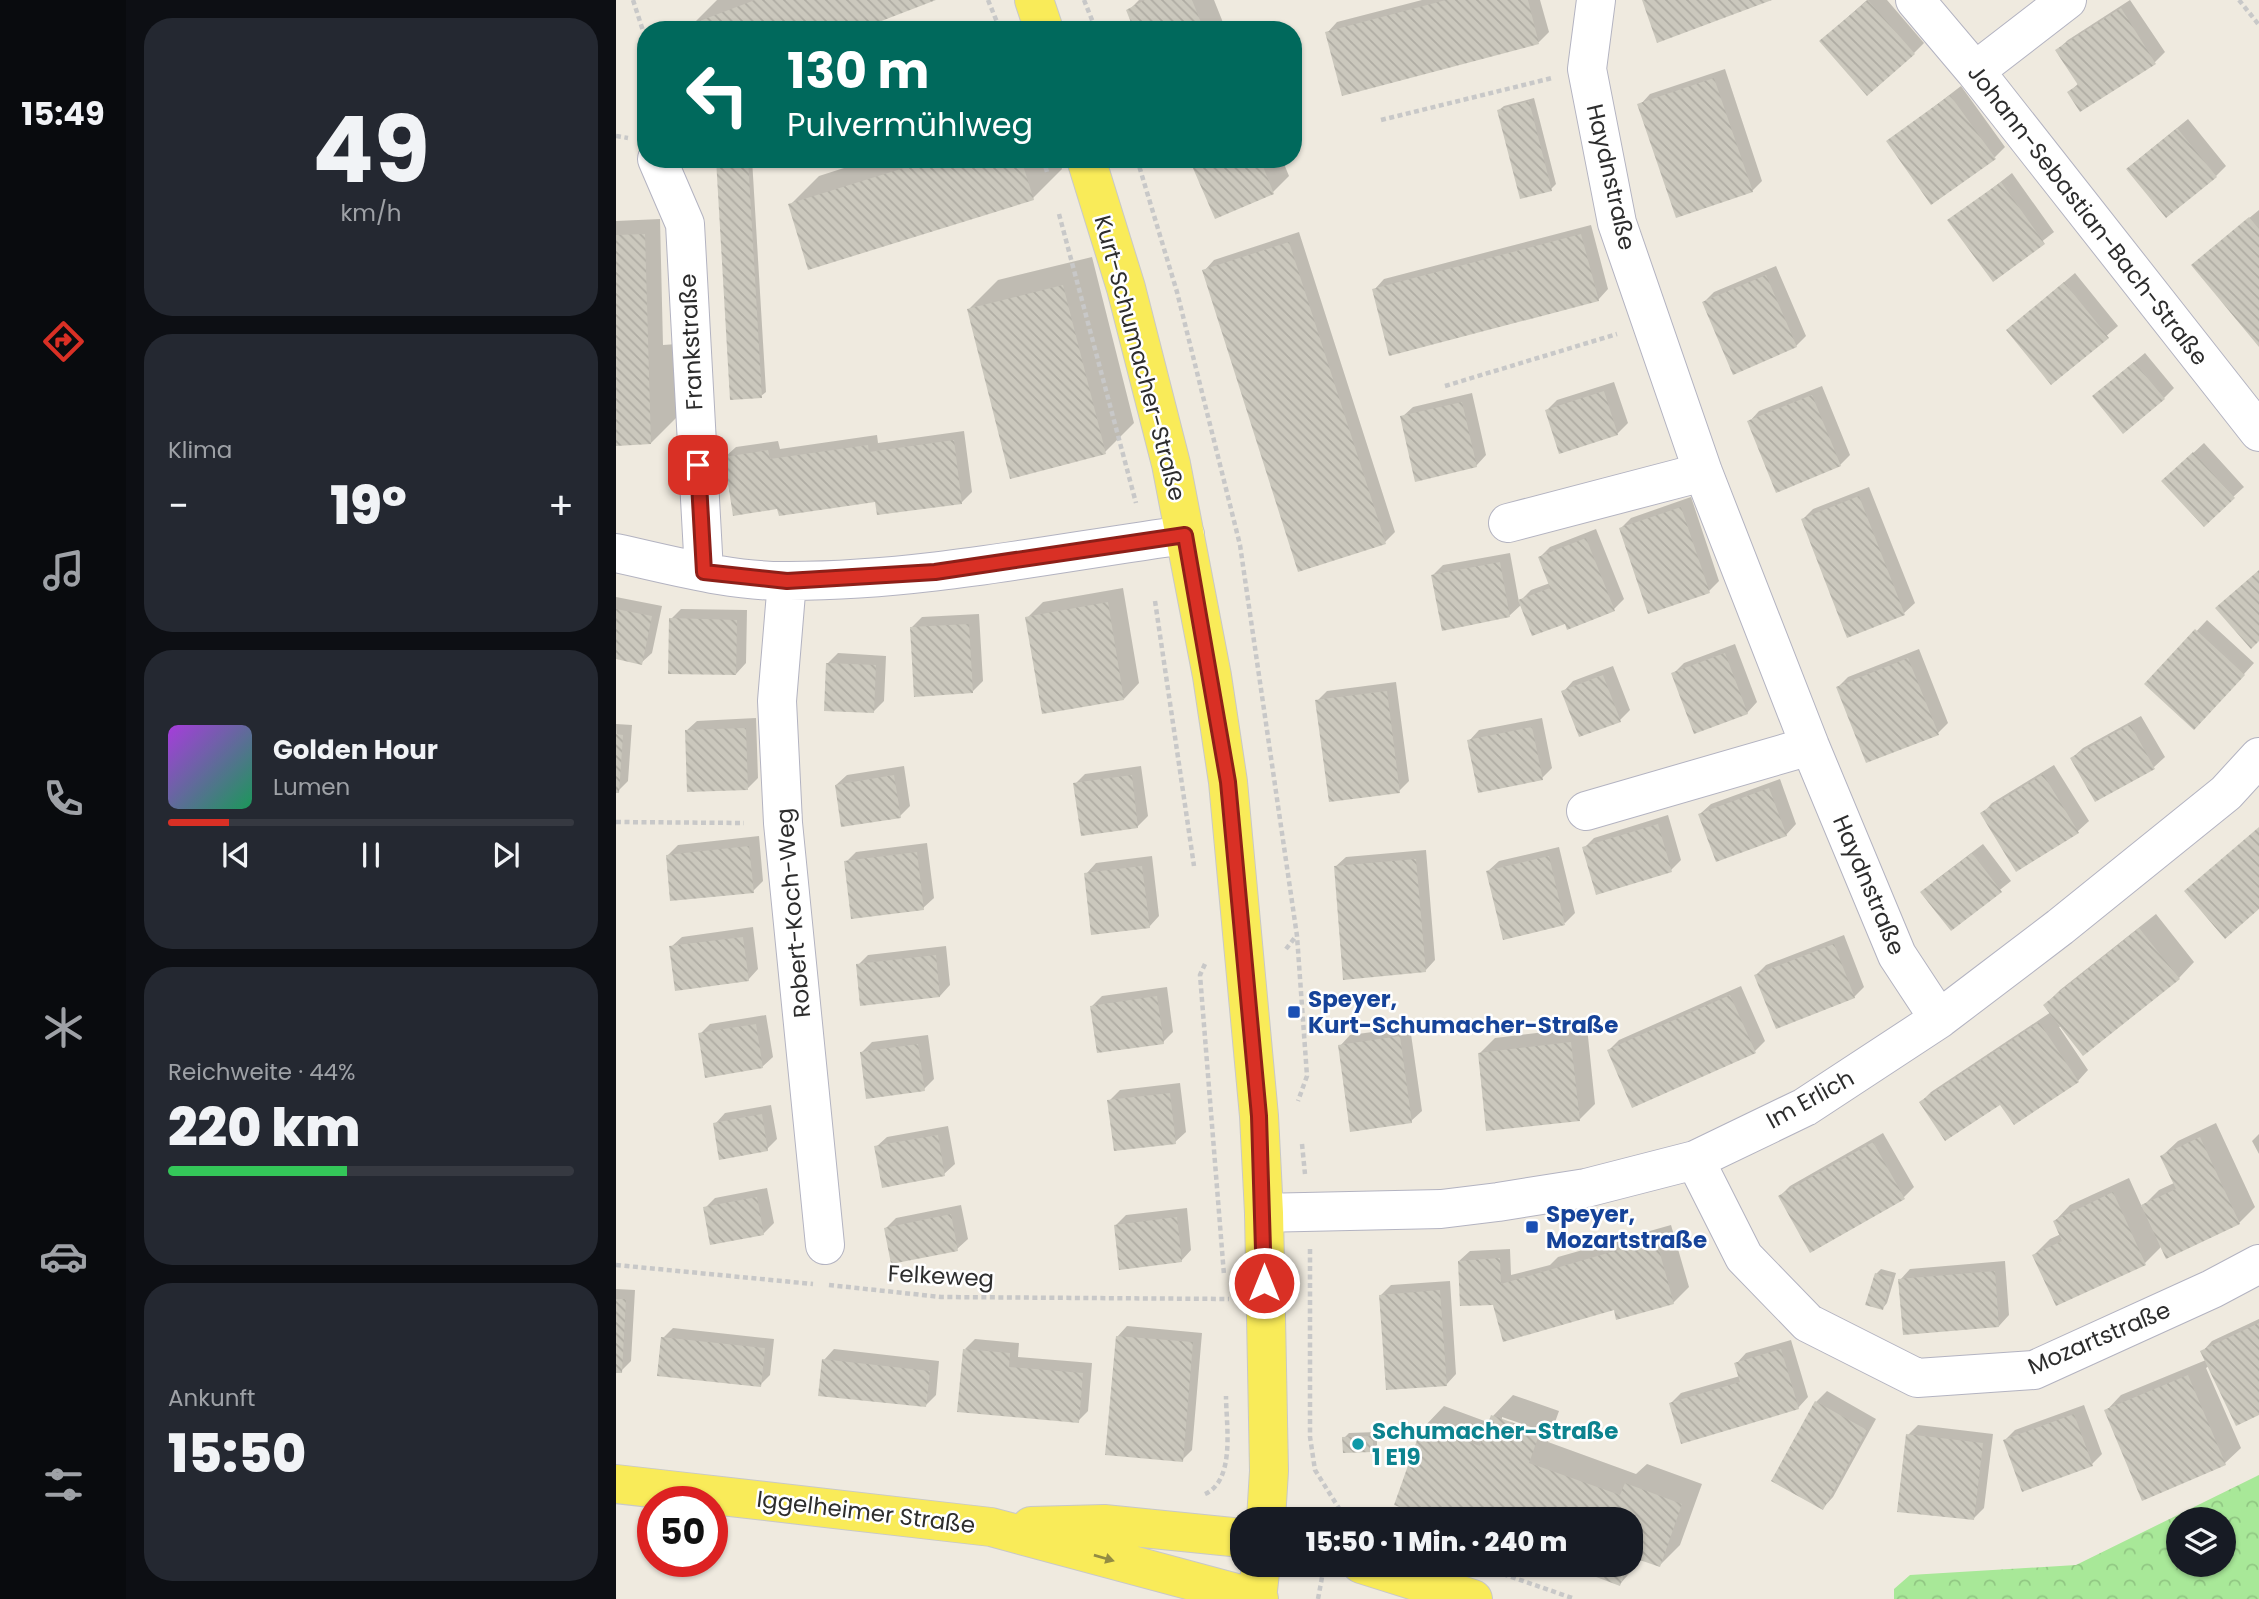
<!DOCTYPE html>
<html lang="de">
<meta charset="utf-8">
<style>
body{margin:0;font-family:Poppins,sans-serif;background:#242831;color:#f1f3f6;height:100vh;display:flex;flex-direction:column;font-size:26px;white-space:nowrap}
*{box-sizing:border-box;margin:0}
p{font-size:23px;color:#9ea1a6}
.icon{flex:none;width:38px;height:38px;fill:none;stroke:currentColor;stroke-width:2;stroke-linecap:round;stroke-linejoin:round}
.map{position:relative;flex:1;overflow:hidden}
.panel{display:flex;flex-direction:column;gap:18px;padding:18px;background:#0d0f14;width:490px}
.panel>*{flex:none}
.banner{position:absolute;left:21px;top:21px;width:665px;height:147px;border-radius:28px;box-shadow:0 2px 5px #0004;background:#00695c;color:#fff;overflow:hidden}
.buttons{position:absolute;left:1550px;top:1507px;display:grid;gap:14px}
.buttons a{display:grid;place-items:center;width:70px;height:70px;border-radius:50%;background:#171b24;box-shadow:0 2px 5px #0004;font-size:35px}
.speed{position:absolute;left:21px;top:1486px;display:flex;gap:14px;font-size:35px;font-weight:700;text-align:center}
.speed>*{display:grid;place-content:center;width:91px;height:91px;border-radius:50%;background:#171b24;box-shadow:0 2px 5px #0004;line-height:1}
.speed .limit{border:10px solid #d22;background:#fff;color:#111}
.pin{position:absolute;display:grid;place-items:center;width:60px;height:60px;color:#fff;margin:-30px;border-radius:14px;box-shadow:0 4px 10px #0006}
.me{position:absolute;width:77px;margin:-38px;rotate:0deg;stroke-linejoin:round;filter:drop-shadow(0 0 5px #0008)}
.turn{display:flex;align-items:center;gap:24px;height:147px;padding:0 35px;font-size:32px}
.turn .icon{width:91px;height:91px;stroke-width:2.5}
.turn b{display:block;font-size:49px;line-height:60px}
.big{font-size:52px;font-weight:800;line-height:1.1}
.panel .card{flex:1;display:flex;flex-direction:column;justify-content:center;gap:10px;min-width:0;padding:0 24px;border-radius:28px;background:#242831}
.panel .dial{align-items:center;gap:0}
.dial b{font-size:91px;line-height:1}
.song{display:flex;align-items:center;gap:21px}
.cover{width:84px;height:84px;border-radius:10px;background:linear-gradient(135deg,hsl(280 70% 55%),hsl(150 70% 35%))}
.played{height:7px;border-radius:4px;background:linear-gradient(90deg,#d93025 15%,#363941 15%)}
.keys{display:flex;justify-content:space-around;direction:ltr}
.heat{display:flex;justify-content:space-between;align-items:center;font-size:38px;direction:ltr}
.charge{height:10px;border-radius:5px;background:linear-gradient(90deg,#34c759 44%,#363941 0)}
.trip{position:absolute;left:614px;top:1507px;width:413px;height:70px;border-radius:28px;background:#171b24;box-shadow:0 2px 5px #0004;font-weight:800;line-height:70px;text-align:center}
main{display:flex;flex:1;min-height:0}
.tabs{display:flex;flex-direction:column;width:126px;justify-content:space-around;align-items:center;background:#090b0e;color:#9ea1a6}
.tabs .icon{width:49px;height:49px}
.tabs .current{color:#d93025}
.tabs b{font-size:32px;color:#f1f3f6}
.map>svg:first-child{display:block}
.forest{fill:url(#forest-crowns);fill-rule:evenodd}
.shadow{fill:#0003;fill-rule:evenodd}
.building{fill:url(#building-back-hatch)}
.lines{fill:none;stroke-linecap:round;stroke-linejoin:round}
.minor-casing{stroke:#b3b3c1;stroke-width:40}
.major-casing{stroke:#c8c8c8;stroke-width:40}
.path{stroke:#c8c8c8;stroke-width:4.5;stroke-dasharray:5 3.5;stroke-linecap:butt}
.minor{stroke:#fff;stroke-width:38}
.major{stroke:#f9eb59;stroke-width:38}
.oneway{fill:#938c43}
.route-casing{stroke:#8d1f18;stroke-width:18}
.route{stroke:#d93025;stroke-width:12}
.transit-dot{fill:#1a4fb4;stroke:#fff;stroke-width:2.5}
.culture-dot{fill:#0f9aa8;stroke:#fff;stroke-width:2.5}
.labels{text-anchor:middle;stroke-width:5;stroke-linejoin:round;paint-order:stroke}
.street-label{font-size:23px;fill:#2d2d2d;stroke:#fff}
.transit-label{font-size:23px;font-weight:bold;fill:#164399;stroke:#fff;text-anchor:start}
.culture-label{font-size:23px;font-weight:bold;fill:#0d838f;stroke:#fff;text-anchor:start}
</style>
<main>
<nav class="tabs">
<b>15:49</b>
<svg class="icon current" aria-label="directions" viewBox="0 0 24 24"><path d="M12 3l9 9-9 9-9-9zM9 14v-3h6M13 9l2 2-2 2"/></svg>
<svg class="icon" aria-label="music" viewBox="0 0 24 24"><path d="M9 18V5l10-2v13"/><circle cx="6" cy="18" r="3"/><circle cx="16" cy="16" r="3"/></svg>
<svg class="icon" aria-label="phone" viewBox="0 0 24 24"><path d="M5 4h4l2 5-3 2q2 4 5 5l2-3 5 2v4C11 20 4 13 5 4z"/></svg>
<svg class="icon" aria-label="climate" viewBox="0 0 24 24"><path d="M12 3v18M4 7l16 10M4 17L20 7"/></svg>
<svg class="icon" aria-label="car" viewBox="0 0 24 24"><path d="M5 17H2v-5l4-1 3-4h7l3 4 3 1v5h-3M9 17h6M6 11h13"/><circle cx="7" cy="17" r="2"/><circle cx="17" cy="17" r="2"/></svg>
<svg class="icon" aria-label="filters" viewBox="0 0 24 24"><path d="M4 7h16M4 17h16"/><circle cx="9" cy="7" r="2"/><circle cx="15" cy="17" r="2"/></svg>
</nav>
<section class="panel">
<div class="card dial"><b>49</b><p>km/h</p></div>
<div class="card"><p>Klima</p>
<div class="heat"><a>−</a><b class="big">19°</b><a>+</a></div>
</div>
<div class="card">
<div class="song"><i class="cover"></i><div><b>Golden Hour</b><p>Lumen</p></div></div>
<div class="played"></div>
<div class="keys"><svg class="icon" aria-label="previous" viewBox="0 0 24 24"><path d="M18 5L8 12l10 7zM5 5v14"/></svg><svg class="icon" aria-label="pause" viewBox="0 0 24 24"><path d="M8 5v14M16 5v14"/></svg><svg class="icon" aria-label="next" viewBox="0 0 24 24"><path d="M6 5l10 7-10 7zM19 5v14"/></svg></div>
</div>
<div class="card"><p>Reichweite · 44%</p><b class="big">220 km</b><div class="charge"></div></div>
<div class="card"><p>Ankunft</p><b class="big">15:50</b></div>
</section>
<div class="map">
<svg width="1643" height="1599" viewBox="0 0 1643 1599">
<defs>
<pattern id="forest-crowns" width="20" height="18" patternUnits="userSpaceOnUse" patternTransform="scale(1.75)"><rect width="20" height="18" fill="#a8e898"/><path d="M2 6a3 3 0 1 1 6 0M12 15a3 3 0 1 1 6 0" fill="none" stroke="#91c783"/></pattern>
<pattern id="building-back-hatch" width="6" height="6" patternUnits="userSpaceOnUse" patternTransform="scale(1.75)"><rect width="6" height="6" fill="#cbc8bd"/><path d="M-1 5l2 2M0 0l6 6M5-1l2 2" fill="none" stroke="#afaca3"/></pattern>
</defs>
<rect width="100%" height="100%" fill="#efeadf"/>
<path class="forest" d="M1643,1475v124h-365v-10l16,-14 166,-10zM1563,1519h45v45h-45z"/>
<path class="shadow" d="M101,0h215l-240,25z
M523,0h75l12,30h-90l-8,-19z
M806,0h118l9,32 -10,10 -196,52 -16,-61 10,-11z
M1251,0h20l37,43 -10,10 -82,-22z
M1514,0l35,52 -10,10 -74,48 -12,-18 10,-9 -22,-33 11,-10z
M1109,69l37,112 -10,10 -112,-86 10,-11z
M1345,86l44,61 -10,10 -107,-15z
M918,98l22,86 -5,5 -52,-79 5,-4z
M1572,119l38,47 -10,10 -77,-17z
M102,159h34l14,233 -5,4z
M256,159h187l3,10 -29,29 -243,7 29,-29z
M575,159h91l7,17 -16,16 -57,25z
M1396,173l42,59 -61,48 -43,-59z
M1643,210v135l-55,-90z
M44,219l3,126 14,-1 3,70 -29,29 -35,1v-223z
M975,225l17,64 -10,11 -224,-10 10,-11z
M683,232l96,300 -10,10 -181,-271 10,-11z
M476,257l42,166 -29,29 -136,-143 29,-29z
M1160,266l30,70 -10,10 -92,-44 10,-10z
M1459,273l43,53 -67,57 -43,-53z
M1529,353l29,35 -10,10 -70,-2z
M998,382l14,41 -11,11 -70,-24 10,-10z
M1206,386l28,69 -10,10 -91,-43 10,-11z
M856,393l14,62 -10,11 -74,-49 11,-10z
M348,431l8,61 -10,10 -85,-2 -98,7 -54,-50 11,-10 42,-6 2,8 97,-14 1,8z
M1588,443l40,44 -11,10 -59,-26z
M1253,487l46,116 -11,10 -56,23 -45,-117 10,-10z
M1075,497l28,84 -10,10 -88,-63 10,-10z
M980,529l28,70 -10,10 -48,12 -44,-17 -13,12 -76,-41 10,-10 67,-12 9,49 12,-12 19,-7 -10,-26 10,-10z
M507,588l16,95 -15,16 -97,-81 16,-16z
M0,597l46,9 -10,47 -11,10 -25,-5z
M65,609l66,1 -1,53 -10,11 -65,-55z
M363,614l4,67 -11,11 -60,-65 10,-10z
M1591,620l47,43 -50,55 -57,-34z
M1119,644l22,58 -10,11 -74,-39 11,-11z
M1303,649l29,74 -10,10 -100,-46 10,-10z
M222,653l48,3 -2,45 -11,11 -45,-49z
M997,666l17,44 -10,10 -57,-28 10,-11z
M780,682l13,99 -10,10 -82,-90 10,-10z
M1525,716l24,41 -11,10 -58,33 -24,-42 11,-10z
M140,718l2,60 -10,10 -62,-57 11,-10z
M926,718l10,50 -10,10 -73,-37 10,-11z
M0,724l16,1 -4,56 -10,10z
M1438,765l35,56 -11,10 -61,38 -35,-55 10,-11z
M288,766l6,40 -10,10 -64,-31 11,-10z
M525,766l7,50 -10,10 -63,-42 10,-10z
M1164,779l16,45 -10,11 -86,-21 11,-10z
M1052,815l13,45 -10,10 -87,-22 10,-10z
M143,836l4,45 -10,10 -85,-36 10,-10z
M311,843l7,55 -11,10 -77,-46 10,-10z
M1367,844l28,37 -60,48 -18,-47z
M943,847l16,66 -10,10 -77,-52 11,-10z
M810,850l9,110 -10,11 -90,-104 11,-10z
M536,856l7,60 -10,11 -63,-53 10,-11z
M1540,914l38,48 -15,16 -120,49 29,43 -10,11 -77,21h-80l10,-10 120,-80 -6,-7 15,-15z
M137,927l5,42 -10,11 -77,-33 11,-10z
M1228,935l20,52 -10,10 -98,-22 10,-10z
M330,946l4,39 -10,11 -82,-31 10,-10z
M1125,986l24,55 -10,10 -146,-1 10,-10z
M551,987l6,45 -10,10 -71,-36 10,-10z
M150,1015l7,42 -11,10 -62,-33 10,-10z
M794,1027l12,84 -11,10 -71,-75 10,-11z
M971,1027l8,77 -16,16 -100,-66 16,-16z
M312,1035l6,44 -10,10 -62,-37 10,-10z
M564,1083l6,49 -11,10 -66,-41 11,-11z
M155,1105l6,34 -10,10 -52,-25 10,-11z
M1600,1123l39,84 -16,16 -77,23 -17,17 -111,-8 16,-16 11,-5 -6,-13 15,-16 59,-27 13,29 17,-17 15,-7 -12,-27 16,-15z
M332,1126l7,38 -11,10 -68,-27 11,-10z
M1267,1133l31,54 -10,10 -93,54 -31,-55 10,-10z
M1643,1134v20l-7,-13z
M151,1188l7,35 -11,11 -58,-26 10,-10z
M345,1205l7,34 -11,10 -71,-21 10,-10z
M571,1208l4,42 -10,11 -65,-36 10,-10z
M1055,1225l18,62 -16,16 -58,5 -121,-5 -35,-42 11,-10 40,-2 1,26 39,-10 8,-8z
M1389,1261l4,54 -10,11 -99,-46 10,-11z
M1265,1269l15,4 -9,30 -4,5 -7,-34z
M834,1281l6,93 -10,11 -65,-90 10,-10z
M0,1289l19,1 -4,71 -10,10h-5z
M1643,1319v94l-50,-47 -3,2 35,80 -16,15 -119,-52 15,-16 85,-35 -4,-8 10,-11z
M511,1326l75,7 -10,117 -10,10 -65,-123z
M57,1328l101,11 -4,36 -10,10 -97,-47z
M359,1339l44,4 -1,14 74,6 -4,48 -10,10 -113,-72z
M1175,1340l17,57 -10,11 -127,-5 10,-10 59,-17 -4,-12 10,-11z
M218,1349l105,12 -3,34 -11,11 -101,-46z
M1211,1391l49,28 -43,78 -10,11 -50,-28 43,-78z
M897,1395l46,16 -11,31 88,32 11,-10 55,20 -22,61 -20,20 -18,-6 -22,25 -54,-20h65v-45h-193l-14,-92 20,-21 46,17 3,-7zM886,1417l46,16 -1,4 -45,-17z
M1468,1405l18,49 -10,10 -87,-24 10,-10z
M1302,1425l75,9 -9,74 -11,11 -65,-84z
M761,1432v13l-5,5 -28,-12 5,-5z"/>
<path class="building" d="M139,0h181l-78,30h-167l-2,-5z
M529,0h47l12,30h-70l-8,-20z
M830,0h82l11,44 -197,52 -17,-64z
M1026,0h130l-115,43z
M1252,0l47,54 -48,42 -48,-55z
M1505,8l35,56 -76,48 -13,-20 11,-7 -23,-35z
M1098,78l39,114 -77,26 -39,-114z
M1334,95l46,64 -65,46 -45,-64z
M913,101l23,90 -32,8 -23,-89z
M1561,128l40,49 -51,41 -40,-49z
M100,159h32l14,239 -32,2z
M317,159h88l13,41 -226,70 -20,-66z
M573,159h71l14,35 -59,25z
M1385,182l44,62 -52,38 -46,-62z
M1633,217l10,12v118l-68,-82z
M29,234l6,210 -35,2v-211z
M965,234l18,67 -210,55 -17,-67z
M673,242l97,302 -88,28 -96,-302z
M1150,275l31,72 -64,28 -31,-73z
M1448,282l45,56 -58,47 -45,-55z
M447,285l43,169 -96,25 -43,-170z
M1518,362l31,37 -42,35 -31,-38z
M988,391l14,44 -59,19 -14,-44z
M1196,395l29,71 -65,27 -29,-72z
M846,402l15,65 -62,15 -15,-66z
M338,440l8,64 -85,11 -2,-13 -96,14 -2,-7 -44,7 -9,-59 44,-7 2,9 98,-14 1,7z
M1577,452l42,46 -31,29 -43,-46z
M1243,496l46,119 -58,23 -46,-119z
M1065,507l29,86 -62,21 -29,-86z
M970,538l29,73 -48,19 -2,-6 -33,12 -14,-36 32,-12 -12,-31z
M884,562l10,55 -68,14 -11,-56z
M1643,570v71l-8,8 -36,-41z
M492,602l16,98 -82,14 -17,-97z
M0,609l36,7 -10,49 -26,-6z
M53,618l68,2 -1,55 -68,-1z
M353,624l4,69 -59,4 -4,-70z
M1579,629l50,46 -51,55 -50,-46z
M1109,653l23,61 -54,20 -23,-61z
M1292,658l31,77 -73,28 -30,-76z
M210,663l50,2 -2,48 -50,-2z
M987,675l18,47 -42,15 -18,-46z
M771,691l13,102 -71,9 -14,-102z
M1514,724l25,45 -60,33 -25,-44z
M916,727l11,53 -65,13 -11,-53z
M130,728l2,62 -61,2 -2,-62z
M0,734l7,1 -4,58h-3z
M1427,774l36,59 -63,39 -36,-59z
M278,775l7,43 -60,9 -6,-42z
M516,775l6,53 -57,8 -8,-53z
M1153,788l18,48 -71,26 -18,-48z
M1042,824l14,48 -76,23 -14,-48z
M1643,827v82l-34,30 -41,-48z
M133,846l5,47 -84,8 -4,-46z
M301,852l7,58 -73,9 -7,-58z
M1356,853l30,39 -51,39 -31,-39z
M933,856l16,69 -62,15 -17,-69z
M800,859l10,113 -83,8 -9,-114z
M526,866l8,62 -59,7 -7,-62z
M1523,928l41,51 -97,77 -40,-51z
M127,937l6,44 -74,10 -6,-45z
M1218,944l21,54 -79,31 -22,-54z
M320,955l4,42 -80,9 -4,-42z
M1114,995l26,58 -124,55 -25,-58z
M541,996l7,48 -67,9 -7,-47z
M1423,1022l40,60 -65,43 -14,-20 -55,36 -26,-39z
M140,1024l7,44 -58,10 -7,-45z
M784,1036l12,87 -62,9 -12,-87z
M955,1042l9,79 -94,10 -8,-78z
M302,1044l7,47 -59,8 -6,-47z
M554,1093l6,51 -62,7 -7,-51z
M146,1114l6,37 -49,9 -6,-37z
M322,1135l7,41 -63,12 -8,-42z
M1584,1137l40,87 -74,35 -25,-54 35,-16 -16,-33z
M1257,1142l32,57 -95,54 -32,-57z
M1497,1192l33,73 -90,41 -24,-51 30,-14 -9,-20z
M141,1197l7,38 -54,10 -7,-38z
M335,1214l7,37 -67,13 -7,-36z
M561,1217l5,45 -63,8 -5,-45z
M1040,1239l18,65 -58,16 -2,-10 -111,32 -10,-37 -33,1 -2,-45 42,-3 1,26z
M1379,1271l4,56 -96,8 -5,-56z
M1259,1273l17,4 -9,33 -18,-5z
M824,1290l7,96 -61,4 -7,-95z
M0,1299h10l-4,74h-6z
M1643,1323v92l-23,11 -36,-75z
M500,1336l77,6 -10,120 -78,-7z
M45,1337l104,11 -4,39 -104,-11z
M347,1349l47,4 -1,14 74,6 -4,50 -122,-11z
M1165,1349l18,60 -118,35 -12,-41 71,-21 -6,-19z
M206,1359l108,12 -4,36 -108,-11z
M1572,1375l38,90 -84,36 -38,-91z
M1199,1401l52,29 -44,80 -52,-29z
M1458,1414l19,52 -71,26 -19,-52z
M875,1415l49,17 -11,31 91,32 5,-12 57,21 -22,63 -29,-10v-38h-198l-39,-14 28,-79 58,20z
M1290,1434l77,9 -9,77 -77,-8z
M757,1436v16l-30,1 -1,-16z
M946,1564h66l-8,22z"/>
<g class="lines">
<defs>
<path id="minor" d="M980,0l-9,69 30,154 86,249 107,274 87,209 42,64
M1299,0l60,71 284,361
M1359,71l92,-71
M41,159l28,65 19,348
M892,523l195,-51
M0,553c56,12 115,29 173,28 133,0 265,-28 396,-46
M171,581l-10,120 6,122 42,422
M970,811l224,-65
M1079,1160l49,97 64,66 109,55 117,-8 178,-81 47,-25
M648,1213l177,-4 57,-7 88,-14 109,-28 110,-53 134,-88 121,-92 166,-134 33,-36"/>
<path id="major" d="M418,0l10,30
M470,159l40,129 45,176 41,212 16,106 31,334 5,97 5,258 -3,48
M0,1484l375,43 268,72
M415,1526l73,-2 138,14
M745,1564l112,35
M641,1599l4,-35"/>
</defs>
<use href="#minor" class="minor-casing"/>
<use href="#major" class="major-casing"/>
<path class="path" d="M17,0l13,40
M372,0l9,22
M468,0l12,30
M1623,0l20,25
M765,120l171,-42
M0,136l12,2
M427,159l4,13
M521,159l40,133 63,253 57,391 10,140 -9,25
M443,214l77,289
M829,386l172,-52
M539,601l39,265
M0,822l128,1
M670,949l10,-13
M589,964l-5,11 24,300
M686,1144l3,30
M694,1249v188l5,33 25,40 19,9
M0,1265l197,19
M213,1285l112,12 288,2
M589,1494c31,-14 21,-70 21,-98
M721,1519l3,-9
M887,1574l72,25
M702,1599l5,-27"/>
<use href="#minor" class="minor"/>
<use href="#major" class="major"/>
</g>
<defs><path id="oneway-solid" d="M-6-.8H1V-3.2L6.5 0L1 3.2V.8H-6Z" transform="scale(1.75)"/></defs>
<use class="oneway" href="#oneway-solid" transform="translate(488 1558) rotate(16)"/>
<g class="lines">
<defs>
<path id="route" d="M82,465l6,107 83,9 148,-9 250,-37 43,247 31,334 5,167"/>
</defs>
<use href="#route" class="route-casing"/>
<use href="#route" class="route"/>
</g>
<g class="transit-dot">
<rect x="671" y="1005" width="14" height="14" rx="3.5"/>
<rect x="909" y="1220" width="14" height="14" rx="3.5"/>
</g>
<circle class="culture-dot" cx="742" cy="1444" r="7"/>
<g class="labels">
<g class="street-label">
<text transform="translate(995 177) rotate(77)" y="8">Haydnstraße</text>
<text transform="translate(1472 215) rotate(52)" y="8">Johann-Sebastian-Bach-Straße</text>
<text transform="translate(75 342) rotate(-93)" y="8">Frankstraße</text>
<text transform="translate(524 358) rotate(75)" y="8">Kurt-Schumacher-Straße</text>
<text transform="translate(1253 885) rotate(67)" y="8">Haydnstraße</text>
<text transform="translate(177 913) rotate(-95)" y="8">Robert-Koch-Weg</text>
<text transform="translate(1194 1099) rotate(-29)" y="8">Im Erlich</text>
<text transform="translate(325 1276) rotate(3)" y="8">Felkeweg</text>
<text transform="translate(1483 1338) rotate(-23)" y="8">Mozartstraße</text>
<text transform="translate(250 1512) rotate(7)" y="8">Iggelheimer Straße</text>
</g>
<g class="transit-label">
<text x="692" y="1007">Speyer,<tspan x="692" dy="26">Kurt-Schumacher-Straße</tspan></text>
<text x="930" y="1222">Speyer,<tspan x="930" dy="26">Mozartstraße</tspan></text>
</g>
<g class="culture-label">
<text x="756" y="1439">Schumacher-Straße<tspan x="756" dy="26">1 E19</tspan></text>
</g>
</g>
</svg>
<div class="buttons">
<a><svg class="icon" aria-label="layers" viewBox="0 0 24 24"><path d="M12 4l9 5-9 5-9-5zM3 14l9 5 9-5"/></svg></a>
</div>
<div class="speed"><div class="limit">50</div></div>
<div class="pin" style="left:82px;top:465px;background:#d93025"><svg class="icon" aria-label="arrive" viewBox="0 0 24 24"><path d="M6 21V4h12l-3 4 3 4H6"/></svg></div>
<svg class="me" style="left:648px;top:1283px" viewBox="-20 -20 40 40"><circle r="17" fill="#d93025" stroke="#fff" stroke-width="3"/><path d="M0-11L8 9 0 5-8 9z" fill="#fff"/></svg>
<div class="trip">15:50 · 1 Min. · 240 m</div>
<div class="banner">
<div class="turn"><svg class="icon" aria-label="left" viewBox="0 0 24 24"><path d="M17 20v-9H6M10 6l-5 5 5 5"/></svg><div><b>130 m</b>Pulvermühlweg</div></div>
</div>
</div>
</main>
